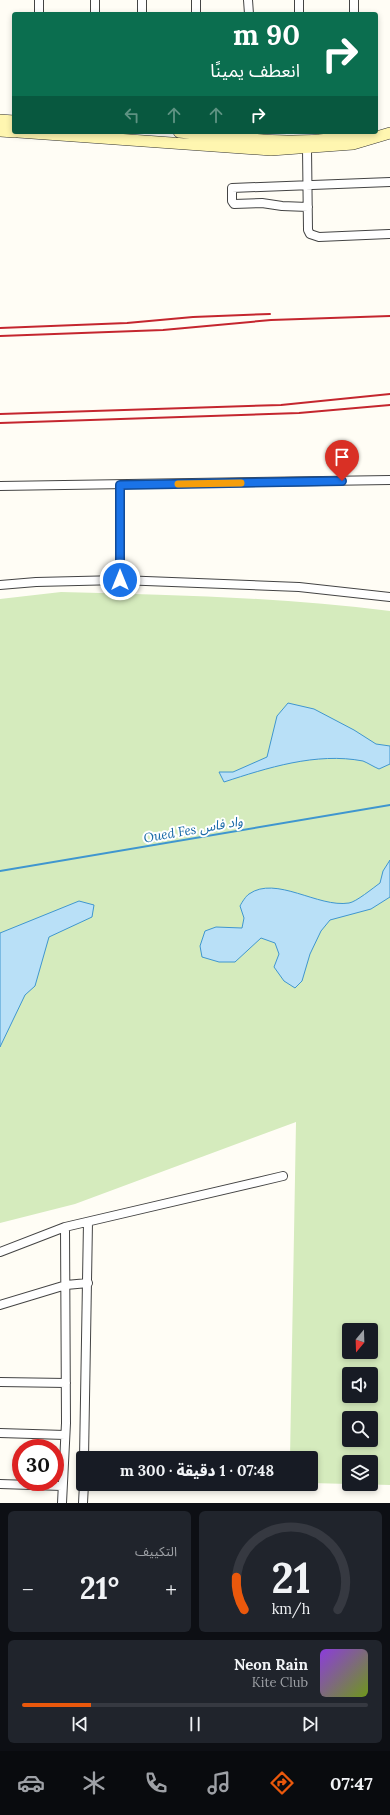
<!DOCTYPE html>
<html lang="ar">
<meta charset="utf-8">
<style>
body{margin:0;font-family:Lora,"Noto Sans Arabic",serif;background:#20242c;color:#f1f3f6;direction:rtl;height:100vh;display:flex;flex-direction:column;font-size:15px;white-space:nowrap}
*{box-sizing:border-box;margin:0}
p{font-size:13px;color:#9ea1a6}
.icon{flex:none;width:22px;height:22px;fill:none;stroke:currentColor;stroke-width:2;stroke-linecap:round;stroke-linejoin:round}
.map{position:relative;height:1503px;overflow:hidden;direction:ltr}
.sheet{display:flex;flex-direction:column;gap:8px;padding:8px;background:#0d0f14;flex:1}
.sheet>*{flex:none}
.hud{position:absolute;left:12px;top:12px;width:366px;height:122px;border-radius:4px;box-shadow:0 2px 6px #0003;direction:rtl;background:#0b6e4f;color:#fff;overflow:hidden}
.needle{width:26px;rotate:199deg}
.fabs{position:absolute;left:342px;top:1323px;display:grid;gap:8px}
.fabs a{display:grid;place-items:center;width:36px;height:36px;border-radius:4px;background:#171b24;box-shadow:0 2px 6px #0003;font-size:20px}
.speed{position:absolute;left:12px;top:1439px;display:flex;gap:8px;font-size:20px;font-weight:700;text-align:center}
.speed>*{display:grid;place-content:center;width:52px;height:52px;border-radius:50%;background:#171b24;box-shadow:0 2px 6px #0003;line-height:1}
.speed .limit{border:6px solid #d22;background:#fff;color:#111}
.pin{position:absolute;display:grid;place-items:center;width:34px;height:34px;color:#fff;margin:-41px -17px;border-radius:50% 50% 50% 0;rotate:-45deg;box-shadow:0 0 4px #0007}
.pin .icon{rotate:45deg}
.me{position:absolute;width:44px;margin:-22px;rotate:0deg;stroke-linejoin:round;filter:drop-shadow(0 0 3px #0008)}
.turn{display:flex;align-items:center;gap:14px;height:84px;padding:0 12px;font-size:18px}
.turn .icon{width:52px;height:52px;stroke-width:2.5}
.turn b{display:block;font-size:28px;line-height:34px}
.lanes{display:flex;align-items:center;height:38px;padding:0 12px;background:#0003;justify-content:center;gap:20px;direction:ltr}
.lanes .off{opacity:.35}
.big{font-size:30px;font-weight:800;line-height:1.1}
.sheet .widget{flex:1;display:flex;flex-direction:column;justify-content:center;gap:6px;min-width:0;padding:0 14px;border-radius:6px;background:#20242c}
.sheet .dial{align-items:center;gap:0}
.dial svg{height:104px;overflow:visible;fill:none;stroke:#363941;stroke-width:7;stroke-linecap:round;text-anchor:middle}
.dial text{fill:#f1f3f6;stroke:none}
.song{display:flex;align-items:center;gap:12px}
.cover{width:48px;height:48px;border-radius:6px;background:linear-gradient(135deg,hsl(270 70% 55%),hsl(80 70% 35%))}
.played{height:4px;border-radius:2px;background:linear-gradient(90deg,#ea580c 20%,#363941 20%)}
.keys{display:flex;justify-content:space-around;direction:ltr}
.heat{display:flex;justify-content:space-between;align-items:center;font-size:22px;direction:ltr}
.sheet .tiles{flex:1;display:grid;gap:8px;grid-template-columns:1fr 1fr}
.widget:last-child{grid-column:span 2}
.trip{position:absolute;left:76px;top:1451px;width:242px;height:40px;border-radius:4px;background:#171b24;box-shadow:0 2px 6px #0003;font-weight:800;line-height:40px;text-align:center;direction:rtl}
.tabs{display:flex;height:64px;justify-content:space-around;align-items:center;background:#090b0e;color:#9ea1a6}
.tabs .icon{width:28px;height:28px}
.tabs .on{color:#ea580c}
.tabs b{font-size:18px;color:#f1f3f6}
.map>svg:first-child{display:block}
.green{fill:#d5ebbd;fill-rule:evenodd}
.water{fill:#b9e0f7;stroke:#3f96cf}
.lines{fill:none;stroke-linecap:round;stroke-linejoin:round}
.stream{stroke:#3f96cf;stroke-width:2}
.street-casing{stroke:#444;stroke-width:10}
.secondary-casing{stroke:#333;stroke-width:12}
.street{stroke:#fff;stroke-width:8}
.secondary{stroke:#fff6b0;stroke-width:11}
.rail{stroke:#c4262e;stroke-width:2}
.route-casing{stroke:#114b97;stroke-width:10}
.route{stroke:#1a73e8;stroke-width:7}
.slow{stroke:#f59e0b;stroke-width:7}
.labels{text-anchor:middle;stroke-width:4;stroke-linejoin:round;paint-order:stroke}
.water-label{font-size:13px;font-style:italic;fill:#1768a6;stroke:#fff}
</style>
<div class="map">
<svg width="390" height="1503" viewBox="0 0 390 1503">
<rect width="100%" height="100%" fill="#fffdf5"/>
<path class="green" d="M61,592c110,3 220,5 329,19v874l-34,-1h15v-22h-22v22l-38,-1v-25h-21l6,-336 -221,82 -75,19v-624zM349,1330h22v22h-22zM349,1374h22v22h-22zM349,1418h22v22h-22z"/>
<path class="water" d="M288,703l26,6 40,21 22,14 14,2v18l-11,5c-5,-2 -11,-6 -16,-8 -47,-9 -96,7 -139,21l-5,-10h14l34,-15 10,-41z
M390,860v37l-19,12 -41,11 -9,11 -11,23 -8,27 -7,7 -11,-7 -10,-14 5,-13 -4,-11 -14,-5 -26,24h-16l-17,-5 -2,-11 5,-15 11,-4 26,1 2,-10 -4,-12c2,-4 6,-10 9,-12 27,-19 69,14 100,9 7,-1 24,-15 31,-20l3,-12z
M79,901l15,4 -2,12 -43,20 -14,49 -10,9 -25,52v-114z"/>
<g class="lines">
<path class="stream" d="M0,871l390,-66"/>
<defs>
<path id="street" d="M39,0v14
M95,0v14
M142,0v14
M196,0v14
M248,0l1,14
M299,0v14
M354,14v-14
M307,149l1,81 2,4 9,3 70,-3
M308,207l-26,-1 -20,-3 -28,1 -2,-3v-13l158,-6
M120,485v95
M0,486l390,-6
M0,585l36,-3 84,-2 179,7 91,10
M0,1252l65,-25 218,-51
M0,1305l66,-20 22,-2
M0,1382l66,1
M0,1433l65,2
M84,1458l4,-236
M0,1484l62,2
M62,1503l4,-80 -1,-196
M83,1503l1,-19"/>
<path id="secondary" d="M0,120l14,1
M0,131l14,1
M18,132l253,18 82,-6 37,-11
M179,132c62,6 127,17 188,0"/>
</defs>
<use href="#street" class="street-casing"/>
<use href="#secondary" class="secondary-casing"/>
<use href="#street" class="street"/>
<use href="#secondary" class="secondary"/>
<path class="rail" d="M0,328l127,-5 66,-6 77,-3
M0,336l163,-6 108,-10 119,-4
M0,414l281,-9 109,-11
M0,423l299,-10 91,-8"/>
</g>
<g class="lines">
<defs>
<path id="route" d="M120,580v-95l222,-4"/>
</defs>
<use href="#route" class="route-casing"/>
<use href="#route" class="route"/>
<path class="slow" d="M178,484l63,-1"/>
</g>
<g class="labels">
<g class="water-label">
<text transform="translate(193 829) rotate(-10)" y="5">Oued Fes واد فاس</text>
</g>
</g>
</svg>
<div class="fabs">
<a><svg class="needle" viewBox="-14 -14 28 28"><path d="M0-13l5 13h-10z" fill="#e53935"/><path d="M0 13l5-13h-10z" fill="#9ea1a6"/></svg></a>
<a><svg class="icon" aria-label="sound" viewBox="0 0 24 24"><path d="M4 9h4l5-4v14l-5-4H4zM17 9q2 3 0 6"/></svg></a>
<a><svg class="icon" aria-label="search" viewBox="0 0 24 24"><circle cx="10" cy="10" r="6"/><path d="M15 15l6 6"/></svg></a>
<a><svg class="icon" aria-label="layers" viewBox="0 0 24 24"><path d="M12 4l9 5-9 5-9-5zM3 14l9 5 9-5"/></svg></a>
</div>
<div class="speed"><div class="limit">30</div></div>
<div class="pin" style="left:342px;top:481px;background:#d93025"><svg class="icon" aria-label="arrive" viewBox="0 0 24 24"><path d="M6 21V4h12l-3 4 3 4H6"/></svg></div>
<svg class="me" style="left:120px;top:580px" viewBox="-20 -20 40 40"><circle r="17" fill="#1a73e8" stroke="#fff" stroke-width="3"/><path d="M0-11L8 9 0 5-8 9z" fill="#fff"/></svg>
<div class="trip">07:48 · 1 دقيقة · 300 m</div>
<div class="hud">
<div class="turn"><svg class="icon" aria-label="right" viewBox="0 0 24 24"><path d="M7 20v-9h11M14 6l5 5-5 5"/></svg><div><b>90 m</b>انعطف يمينًا</div></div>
<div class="lanes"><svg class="icon off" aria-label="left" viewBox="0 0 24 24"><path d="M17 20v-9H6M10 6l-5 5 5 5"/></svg><svg class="icon off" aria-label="ahead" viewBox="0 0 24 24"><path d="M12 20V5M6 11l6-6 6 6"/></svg><svg class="icon off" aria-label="ahead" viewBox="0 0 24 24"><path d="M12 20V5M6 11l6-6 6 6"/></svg><svg class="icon" aria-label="right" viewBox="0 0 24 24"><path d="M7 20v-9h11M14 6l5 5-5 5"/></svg></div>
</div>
</div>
<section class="sheet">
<div class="tiles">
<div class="widget dial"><svg viewBox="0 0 100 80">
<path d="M14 69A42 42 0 1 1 86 69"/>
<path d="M14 69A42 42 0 0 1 8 44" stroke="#ea580c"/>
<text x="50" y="56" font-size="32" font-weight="700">21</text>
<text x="50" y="72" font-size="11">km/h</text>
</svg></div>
<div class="widget"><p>التكييف</p>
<div class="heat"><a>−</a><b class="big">21°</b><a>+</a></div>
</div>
<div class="widget">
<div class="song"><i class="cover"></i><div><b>Neon Rain</b><p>Kite Club</p></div></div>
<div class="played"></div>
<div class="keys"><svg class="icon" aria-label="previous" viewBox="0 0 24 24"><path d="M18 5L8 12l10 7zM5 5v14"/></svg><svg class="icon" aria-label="pause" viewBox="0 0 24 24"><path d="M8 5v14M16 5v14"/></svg><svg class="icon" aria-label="next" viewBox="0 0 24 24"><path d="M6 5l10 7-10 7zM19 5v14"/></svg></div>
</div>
</div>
</section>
<nav class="tabs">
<b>07:47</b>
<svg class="icon on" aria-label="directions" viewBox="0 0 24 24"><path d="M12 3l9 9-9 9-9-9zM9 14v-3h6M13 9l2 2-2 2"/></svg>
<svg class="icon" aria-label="music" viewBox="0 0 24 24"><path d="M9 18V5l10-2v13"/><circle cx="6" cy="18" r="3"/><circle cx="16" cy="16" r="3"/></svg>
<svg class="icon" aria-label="phone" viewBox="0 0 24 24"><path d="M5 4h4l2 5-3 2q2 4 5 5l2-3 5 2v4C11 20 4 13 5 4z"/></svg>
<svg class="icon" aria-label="climate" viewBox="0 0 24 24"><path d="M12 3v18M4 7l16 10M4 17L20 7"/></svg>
<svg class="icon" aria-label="car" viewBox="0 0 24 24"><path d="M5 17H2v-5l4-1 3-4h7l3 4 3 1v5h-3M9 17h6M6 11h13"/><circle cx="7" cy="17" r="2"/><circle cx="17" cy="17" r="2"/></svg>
</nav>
